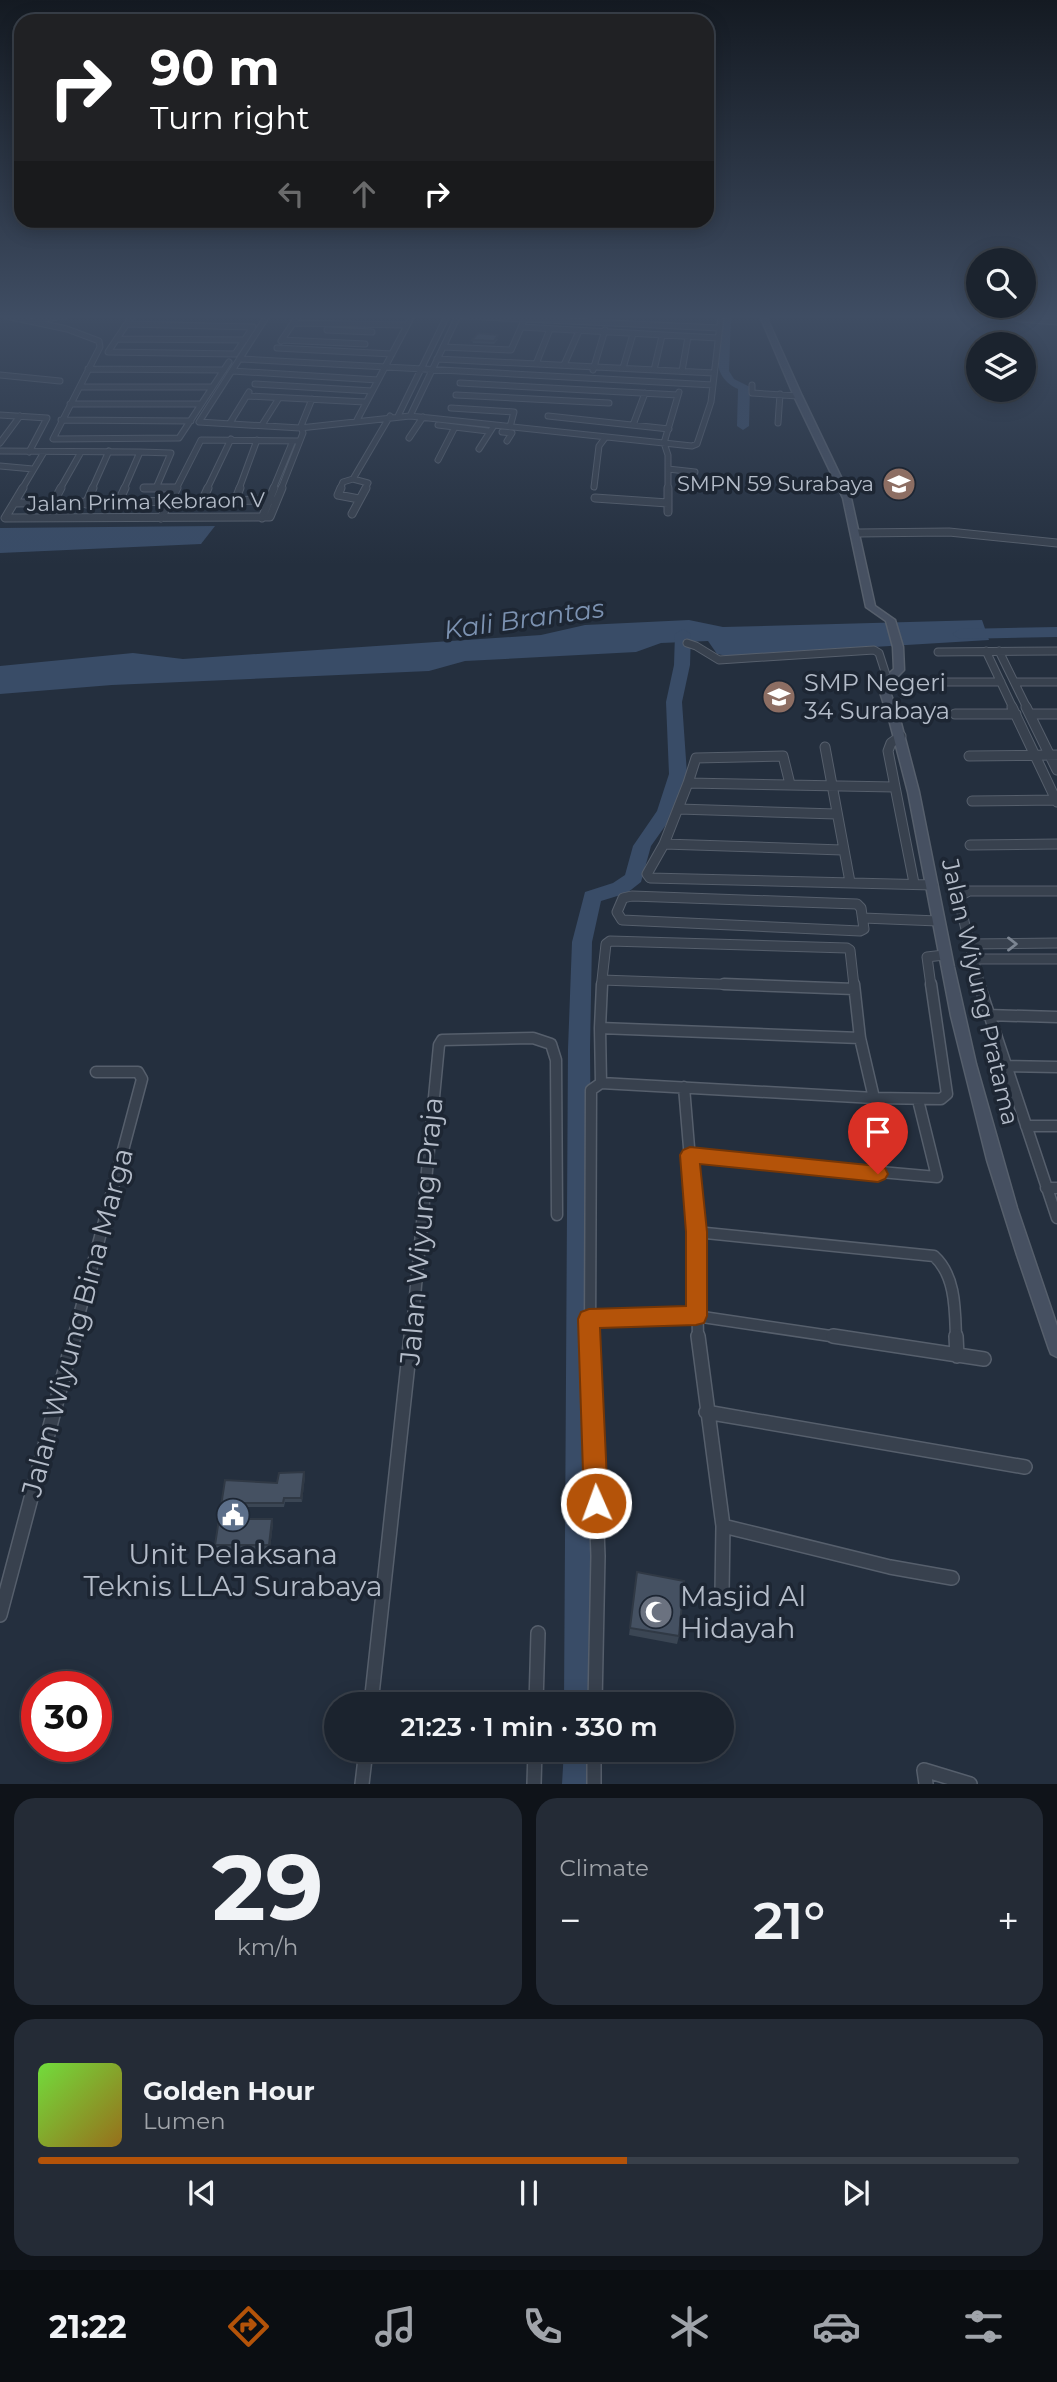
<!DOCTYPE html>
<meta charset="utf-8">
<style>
body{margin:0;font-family:Montserrat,sans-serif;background:#242b36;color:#f1f3f6;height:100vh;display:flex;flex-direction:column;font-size:26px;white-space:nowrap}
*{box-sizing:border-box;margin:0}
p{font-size:23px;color:#a0a4aa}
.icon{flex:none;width:38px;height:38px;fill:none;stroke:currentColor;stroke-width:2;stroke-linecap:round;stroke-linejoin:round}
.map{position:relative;height:1784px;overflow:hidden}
.drawer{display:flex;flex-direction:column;gap:14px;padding:14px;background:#0f1319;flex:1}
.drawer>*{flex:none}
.hud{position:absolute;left:14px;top:14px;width:700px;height:214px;border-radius:21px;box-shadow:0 4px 18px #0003,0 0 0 2px #39404a;background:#202124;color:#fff;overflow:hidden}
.controls{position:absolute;left:966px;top:248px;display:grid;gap:14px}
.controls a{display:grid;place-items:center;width:70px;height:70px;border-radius:50%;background:#1b232e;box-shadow:0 4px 18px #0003,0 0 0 2px #39404a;font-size:35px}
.speed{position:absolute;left:21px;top:1671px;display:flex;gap:14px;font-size:35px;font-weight:700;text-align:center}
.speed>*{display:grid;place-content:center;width:91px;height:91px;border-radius:50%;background:#1b232e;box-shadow:0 4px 18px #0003,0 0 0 2px #39404a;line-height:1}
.speed .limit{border:10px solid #d22;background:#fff;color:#111}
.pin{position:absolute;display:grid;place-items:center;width:60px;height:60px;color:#fff;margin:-72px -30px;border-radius:50% 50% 50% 0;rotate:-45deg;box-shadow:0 0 7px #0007}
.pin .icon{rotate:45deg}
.me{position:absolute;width:77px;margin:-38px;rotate:358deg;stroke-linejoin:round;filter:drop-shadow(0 0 5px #0008)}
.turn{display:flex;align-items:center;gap:24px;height:147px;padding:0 21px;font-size:32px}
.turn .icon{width:91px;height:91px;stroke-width:2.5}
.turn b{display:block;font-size:49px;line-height:60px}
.lanes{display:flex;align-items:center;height:66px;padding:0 21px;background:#0003;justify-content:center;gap:35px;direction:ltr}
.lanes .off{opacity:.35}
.big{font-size:52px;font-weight:600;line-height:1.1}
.drawer .tile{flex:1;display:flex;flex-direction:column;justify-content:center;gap:10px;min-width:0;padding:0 24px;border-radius:21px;background:#242b36}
.drawer .dial{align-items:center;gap:0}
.dial b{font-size:91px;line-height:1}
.song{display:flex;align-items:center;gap:21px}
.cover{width:84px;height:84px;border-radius:10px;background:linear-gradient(135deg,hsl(100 70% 55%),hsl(40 70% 35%))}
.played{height:7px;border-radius:4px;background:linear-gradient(90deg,#b45309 60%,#39404a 60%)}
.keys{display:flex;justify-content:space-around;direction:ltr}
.heat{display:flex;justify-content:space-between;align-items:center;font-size:38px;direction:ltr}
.drawer .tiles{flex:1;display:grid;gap:14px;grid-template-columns:1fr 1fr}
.tile:last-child{grid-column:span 2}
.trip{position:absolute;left:324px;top:1692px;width:410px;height:70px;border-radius:35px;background:#1b232e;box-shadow:0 4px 18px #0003,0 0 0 2px #39404a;font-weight:600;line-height:70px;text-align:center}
.dock{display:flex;height:112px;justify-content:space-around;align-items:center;background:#0b0e12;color:#a0a4aa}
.dock .icon{width:49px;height:49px}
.dock .on{color:#b45309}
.dock b{font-size:32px;color:#f1f3f6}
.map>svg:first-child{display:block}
.water{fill:#394c67}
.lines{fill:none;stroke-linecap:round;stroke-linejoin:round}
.river{fill:#394c67;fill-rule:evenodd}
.street-far4-casing{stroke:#565f6c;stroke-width:7}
.street-far3-casing{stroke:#565f6c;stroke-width:9}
.street-far2-casing{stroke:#565f6c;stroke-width:11}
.street-far1-casing{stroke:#565f6c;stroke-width:13}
.street-casing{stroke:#565f6c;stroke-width:16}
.secondary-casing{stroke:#565f6c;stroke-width:3}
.street-far4{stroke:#38414e;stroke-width:5}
.street-far3{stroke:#38414e;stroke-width:7}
.street-far2{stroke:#38414e;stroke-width:9}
.street-far1{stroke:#38414e;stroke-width:10}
.street{stroke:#38414e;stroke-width:13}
.secondary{fill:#465061;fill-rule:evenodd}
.wall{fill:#3b4654}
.shaded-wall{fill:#303945}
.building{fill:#455162;stroke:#303945;stroke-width:2}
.oneway{stroke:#7c8592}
.route{fill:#b45309;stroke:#753606;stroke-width:2}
.labels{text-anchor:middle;stroke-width:7;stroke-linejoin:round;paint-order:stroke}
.far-poi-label{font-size:21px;fill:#b4bcc9;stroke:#1d2633;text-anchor:end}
.far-street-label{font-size:21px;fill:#b4bcc9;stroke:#1d2633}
.poi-label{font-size:24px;fill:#b4bcc9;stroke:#1d2633;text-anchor:start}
.street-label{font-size:24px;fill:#b4bcc9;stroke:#1d2633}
.water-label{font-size:26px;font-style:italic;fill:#7c92b1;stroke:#1d2633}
.near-street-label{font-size:28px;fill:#b4bcc9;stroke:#1d2633}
.near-poi-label{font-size:28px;fill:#b4bcc9;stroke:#1d2633}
</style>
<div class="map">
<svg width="1057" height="1784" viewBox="0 0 1057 1784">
<rect width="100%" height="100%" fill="#242f3e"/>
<path class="water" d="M215,526l-14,18 -201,9v-25z
M689,620l34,7 259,-7 7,20 -262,16 -10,-2 -9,-13 -47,2 -25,9 -171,9 -36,10 -317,14 -112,9v-28l133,-13 50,6 358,-24 44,-10z"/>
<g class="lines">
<path class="river" d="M721,316h10l-2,55 5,8 16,8 -1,39 -6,4 -6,-4 1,-37c-31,-14 -19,-45 -17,-73z
M1057,627v10l-97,2 -8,-5 8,-5z
M683,629l8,5 -1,31 -8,37 5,72 -12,38 -24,34 -10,36 -14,11 -26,8 -9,41 -2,107 6,655h-32l4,-655 4,-107 13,-50 28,-9 12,-8 8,-29 24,-35 12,-37 -3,-72 8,-37 1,-31z
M564,1750h32v34h-34z"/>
<defs>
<path id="street-far4" d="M6,316l61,13 32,12 1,6 -47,92 126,-1 50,-76
M267,316l-68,106 101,6 110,-12 282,30 5,-2 14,-42 10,-86
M461,316l259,12
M982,316l75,6
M36,320l29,-4
M293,323l114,2
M127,324l126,3 -18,27 -127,-2 24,-36
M521,327l197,11
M327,330l45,2
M118,339l127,1
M282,340l83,4
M281,341l17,-25
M443,347l68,3 12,-27
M277,348l115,6
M241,359l472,26
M437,359l277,14
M536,364l14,-35
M564,365l15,-34
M623,368l10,-34
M88,369l136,1
M593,370l12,-40
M654,370l8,-34
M232,371l146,9
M682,371l6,-34
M0,375l60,6
M460,383l218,12
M255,384l117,7
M752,385v8l46,3
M80,387h132
M456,395l153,8
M247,396l118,6
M70,404h131
M451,408l63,4 -4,15
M0,415l47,3 -18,34
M398,416l49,-100
M410,416l48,-100
M548,416l121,13
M61,420l130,1
M357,420l55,-104
M230,423l19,-31
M778,423l2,-29
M262,425l17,-27
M438,425l50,6
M633,425l12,-32
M502,432l10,1 -5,8
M409,438l14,-21
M0,443l20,-27
M479,449l14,-22
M0,451l140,1
M438,460l17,-33
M0,466l33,3
M668,469l27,3
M594,487l5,-41 6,-8
M144,488h32
M22,489l22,-37
M60,489l21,-37
M92,489l17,-38
M124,489l16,-37 31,1 -15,35
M176,489l25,-49 98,1
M207,489l24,-50
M239,489l18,-49
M273,489l19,-46
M281,489l22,-56 -2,-7 11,-27
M340,489l3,-7 10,-3
M365,489l3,-6 -15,-4 37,-63
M668,489v-34l-4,-12 15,-51"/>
<path id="street-far3" d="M23,488l-18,30 265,-1 12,-29
M144,488h32
M341,488l-3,7 21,4
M668,488v24
M595,498l73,5
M202,501l6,-13
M235,501l5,-13
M14,503l263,-3
M53,503l8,-15
M118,503l7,-15
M86,504l7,-16
M352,514l14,-26
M161,518l16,-30
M262,518l12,-30
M857,533l92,-1 108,11
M687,643l9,3 23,14 155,-10 5,3 9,28
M986,651l27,57
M999,651l28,57
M938,652l119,-1
M946,682h55
M1015,682h42"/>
<path id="street-far2" d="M1012,707l45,95
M1026,707l31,63
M955,714h61
M1030,714h27
M901,736l-10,7 -3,8 26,132
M825,747l25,135
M969,756l88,-1
M688,783l8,-25 87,-2 7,28
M972,801l84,-1
M679,809l157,5
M664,844l-17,30 3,4 283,7
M970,845l87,-1
M842,850l-178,-6 24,-61 206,4
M632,896l225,8 4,4 3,21 -4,2 -238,-11 -5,-8 6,-14z
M863,918l75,3
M967,944l90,-1
M971,959h86
M602,986v-6
M773,986l-171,-6 4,-36 4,-3 237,7 3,2 4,36
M931,986l-4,-29 17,-2
M980,986l-22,-89 11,-6h88"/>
<path id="street-far1" d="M724,984l130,5
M854,984l6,54 14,60
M979,984l78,234
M987,1015l70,2
M600,1028l2,-44
M1006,1066l51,1
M601,1083l-1,-55 260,10
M684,1087l12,145 2,106
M1026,1126h31
M690,1155l247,22 -19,-77
M1046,1188h11
M696,1232l238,24c22,20 21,54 22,82
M589,1319l107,-3 148,22
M73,1338l69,-259 -4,-7h-42
M411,1338l28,-293 3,-5 91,-2 18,6 5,16 1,155
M590,1338l1,-248 10,-7 273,15 67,1 6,-5 -16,-110"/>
<path id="street" d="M590,1336l8,220 -3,148
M698,1336l25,190 -1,66
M833,1336l151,23
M956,1336l1,20
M706,1412l319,55
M723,1526l167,41 62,11
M0,1615l74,-279
M371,1704l40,-368
M536,1704l2,-71
M594,1750v34
M362,1784l4,-34
M534,1784l1,-34
M926,1784l-2,-14 46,14"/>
<path id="secondary" d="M760,316h6l36,80 49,102 24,108 20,14 8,27 1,23 -15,15v4l12,34 18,69 35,175 22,97 41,144 40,118v31l-6,-3 -2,-5 -32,-94 -30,-95 -36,-144 -43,-224 -18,-69 -11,-34 1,-7 14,-13 -1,-22 -7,-26 -20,-14 -23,-109 -49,-102z"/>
</defs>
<use href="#street-far4" class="street-far4-casing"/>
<use href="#street-far3" class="street-far3-casing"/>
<use href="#street-far2" class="street-far2-casing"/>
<use href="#street-far1" class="street-far1-casing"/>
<use href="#street" class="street-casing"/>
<use href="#secondary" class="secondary-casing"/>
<use href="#street-far4" class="street-far4"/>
<use href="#street-far3" class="street-far3"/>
<use href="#street-far2" class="street-far2"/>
<use href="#street-far1" class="street-far1"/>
<use href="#street" class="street"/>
<use href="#secondary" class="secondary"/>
</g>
<path class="wall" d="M498,339l-4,5 -21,-1 -1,-3z
M304,1472l1,4 -3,26h-17l-1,5h-38l-2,12 29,4 -3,26h-54l-1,-4 10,-65 52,3z
M637,1572l42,64 -2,8 -48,-9z"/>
<path class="shaded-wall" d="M304,1472l1,4 -3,26 -1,-4z
M245,1503l1,4 -2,16 -1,-4z
M272,1519l1,4 -3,26 -1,-4z"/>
<path class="building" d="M478,333l20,2 -4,6 -22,-1z
M304,1472l-3,26h-17l-1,5h-38l-2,16h29l-3,26h-54l10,-65 52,3 2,-10z
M637,1572l47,9 -5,55 -49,-8z"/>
<defs><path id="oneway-chevron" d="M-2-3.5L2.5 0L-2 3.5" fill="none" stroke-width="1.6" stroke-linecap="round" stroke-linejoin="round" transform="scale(1.75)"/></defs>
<use class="oneway" href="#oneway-chevron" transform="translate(1012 944)"/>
<linearGradient id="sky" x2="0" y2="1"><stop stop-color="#141a22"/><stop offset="0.56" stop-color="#3f4d63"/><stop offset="1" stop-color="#3f4d63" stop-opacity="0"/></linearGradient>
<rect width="1057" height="565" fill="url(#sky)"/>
<path class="route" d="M690,1147l188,19 7,2 3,6 -3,5 -7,3 -178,-18 7,68v84l-3,7 -8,2 -96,3 8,175 -3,9 -9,3 -8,-3 -4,-9 -6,-184 3,-7 8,-3 97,-3v-74l-6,-77 3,-5z"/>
<defs>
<symbol id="school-disc" viewBox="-11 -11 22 22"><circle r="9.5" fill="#8d6e63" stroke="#1d2633"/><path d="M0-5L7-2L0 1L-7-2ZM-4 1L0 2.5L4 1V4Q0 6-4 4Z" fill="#fff"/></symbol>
<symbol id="civic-disc" viewBox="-11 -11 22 22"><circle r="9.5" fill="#5c6f8a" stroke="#1d2633"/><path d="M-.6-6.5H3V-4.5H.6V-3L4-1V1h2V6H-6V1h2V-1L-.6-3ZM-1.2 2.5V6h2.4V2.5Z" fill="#fff"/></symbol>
<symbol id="mosque-disc" viewBox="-11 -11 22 22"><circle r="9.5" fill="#6b7280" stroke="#1d2633"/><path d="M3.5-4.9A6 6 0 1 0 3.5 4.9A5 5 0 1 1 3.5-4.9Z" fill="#fff"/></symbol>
</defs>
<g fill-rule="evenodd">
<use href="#school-disc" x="880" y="465" width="38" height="38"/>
<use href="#school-disc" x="760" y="678" width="38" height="38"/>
<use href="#civic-disc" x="214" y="1496" width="38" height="38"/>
<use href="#mosque-disc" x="637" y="1593" width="38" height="38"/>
</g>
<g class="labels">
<g class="far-poi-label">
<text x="874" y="491">SMPN 59 Surabaya</text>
</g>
<g class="far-street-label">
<text transform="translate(146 502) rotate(-1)" y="7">Jalan Prima Kebraon V</text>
</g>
<g class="poi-label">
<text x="804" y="691">SMP Negeri<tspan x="804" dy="28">34 Surabaya</tspan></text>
</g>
<g class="street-label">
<text transform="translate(980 992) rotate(77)" y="8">Jalan Wiyung Pratama</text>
</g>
<g class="water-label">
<text transform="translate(524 619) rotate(-8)" y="9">Kali Brantas</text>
</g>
<g class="near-street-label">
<text transform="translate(421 1231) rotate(-85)" y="10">Jalan Wiyung Praja</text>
<text transform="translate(77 1322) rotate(-75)" y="10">Jalan Wiyung Bina Marga</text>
</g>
<g class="near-poi-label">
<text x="233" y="1564">Unit Pelaksana<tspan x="233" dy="32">Teknis LLAJ Surabaya</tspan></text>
<text x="680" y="1606" text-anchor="start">Masjid Al<tspan x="680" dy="32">Hidayah</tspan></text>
</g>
</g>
</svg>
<div class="controls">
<a><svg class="icon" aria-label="search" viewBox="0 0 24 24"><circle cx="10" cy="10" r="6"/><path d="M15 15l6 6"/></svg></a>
<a><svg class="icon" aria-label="layers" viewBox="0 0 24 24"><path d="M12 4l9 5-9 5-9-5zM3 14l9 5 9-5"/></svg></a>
</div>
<div class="speed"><div class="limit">30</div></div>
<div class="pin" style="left:878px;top:1174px;background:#d93025"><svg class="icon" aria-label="arrive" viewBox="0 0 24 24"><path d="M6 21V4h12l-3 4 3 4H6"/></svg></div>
<svg class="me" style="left:596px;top:1503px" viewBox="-20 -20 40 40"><circle r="17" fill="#b45309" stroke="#fff" stroke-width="3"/><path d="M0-11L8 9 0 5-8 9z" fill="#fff"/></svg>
<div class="trip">21:23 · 1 min · 330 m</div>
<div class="hud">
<div class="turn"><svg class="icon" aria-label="right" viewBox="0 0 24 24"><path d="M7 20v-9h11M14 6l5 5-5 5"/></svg><div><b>90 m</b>Turn right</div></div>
<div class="lanes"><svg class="icon off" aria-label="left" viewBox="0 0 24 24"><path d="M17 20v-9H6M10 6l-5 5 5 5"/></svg><svg class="icon off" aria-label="ahead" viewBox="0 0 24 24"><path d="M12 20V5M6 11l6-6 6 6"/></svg><svg class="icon" aria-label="right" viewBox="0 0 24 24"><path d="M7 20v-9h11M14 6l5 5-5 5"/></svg></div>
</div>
</div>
<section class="drawer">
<div class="tiles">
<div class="tile dial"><b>29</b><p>km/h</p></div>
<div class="tile"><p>Climate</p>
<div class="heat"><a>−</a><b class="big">21°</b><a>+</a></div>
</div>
<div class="tile">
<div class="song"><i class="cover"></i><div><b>Golden Hour</b><p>Lumen</p></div></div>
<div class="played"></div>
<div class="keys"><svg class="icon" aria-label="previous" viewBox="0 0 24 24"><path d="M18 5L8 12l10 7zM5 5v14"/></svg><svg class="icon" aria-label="pause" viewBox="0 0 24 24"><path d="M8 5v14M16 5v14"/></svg><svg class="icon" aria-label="next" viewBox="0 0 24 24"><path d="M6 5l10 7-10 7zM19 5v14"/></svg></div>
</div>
</div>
</section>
<nav class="dock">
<b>21:22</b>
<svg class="icon on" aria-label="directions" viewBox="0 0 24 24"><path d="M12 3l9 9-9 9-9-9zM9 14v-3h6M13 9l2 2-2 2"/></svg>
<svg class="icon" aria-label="music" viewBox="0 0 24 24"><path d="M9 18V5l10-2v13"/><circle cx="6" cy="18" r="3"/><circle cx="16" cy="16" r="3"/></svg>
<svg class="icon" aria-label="phone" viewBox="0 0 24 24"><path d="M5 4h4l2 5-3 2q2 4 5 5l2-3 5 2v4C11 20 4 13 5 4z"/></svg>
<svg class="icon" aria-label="climate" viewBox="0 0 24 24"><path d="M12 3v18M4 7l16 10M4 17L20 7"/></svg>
<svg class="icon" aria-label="car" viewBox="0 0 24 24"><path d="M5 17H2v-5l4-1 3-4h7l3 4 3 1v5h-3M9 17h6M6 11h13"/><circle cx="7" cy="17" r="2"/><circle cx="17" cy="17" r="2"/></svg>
<svg class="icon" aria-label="filters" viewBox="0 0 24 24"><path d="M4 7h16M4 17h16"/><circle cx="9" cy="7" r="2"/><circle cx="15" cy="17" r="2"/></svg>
</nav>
